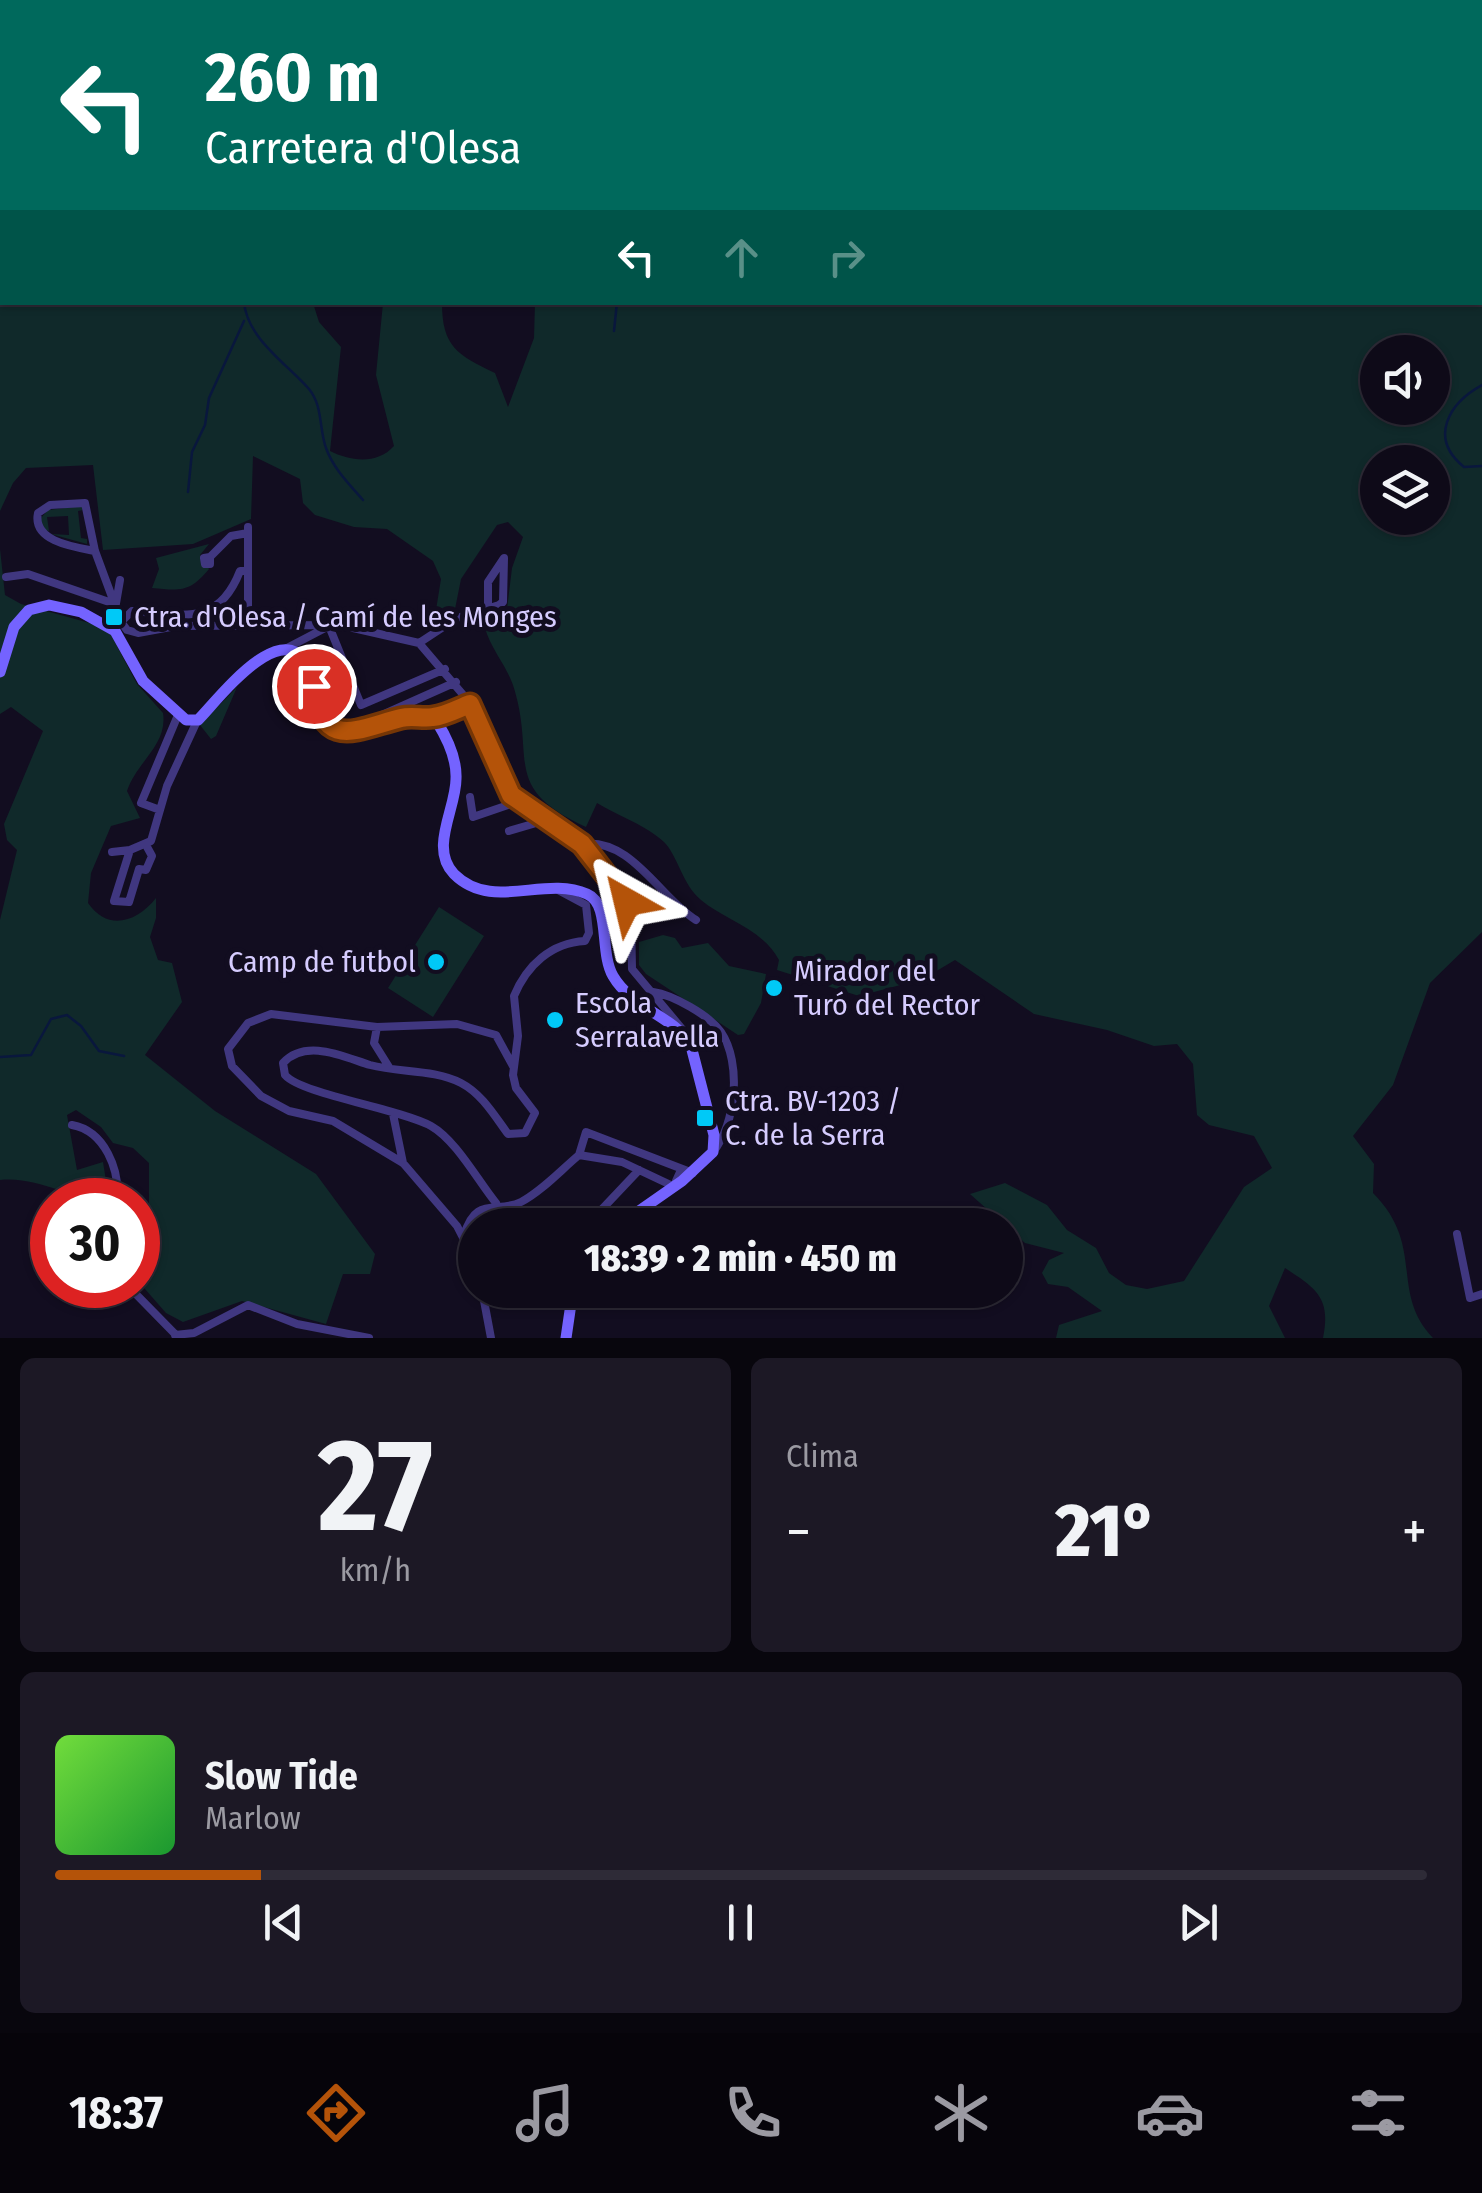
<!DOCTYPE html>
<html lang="es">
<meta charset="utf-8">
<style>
body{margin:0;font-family:"Fira Sans Condensed",sans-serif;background:#1c1825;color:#f1f3f6;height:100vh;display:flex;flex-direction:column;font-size:38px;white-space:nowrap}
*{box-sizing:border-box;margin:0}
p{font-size:32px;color:#9b9aa2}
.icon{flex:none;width:55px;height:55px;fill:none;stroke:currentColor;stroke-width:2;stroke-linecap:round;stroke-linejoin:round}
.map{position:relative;height:1338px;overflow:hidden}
.drawer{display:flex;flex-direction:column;gap:20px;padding:20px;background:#08060d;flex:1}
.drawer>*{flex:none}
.top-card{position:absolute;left:0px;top:0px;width:1482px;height:305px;box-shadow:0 2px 8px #0004,0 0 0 2px #2e2b37;background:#00695c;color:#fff;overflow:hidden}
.fabs{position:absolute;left:1360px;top:335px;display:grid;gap:20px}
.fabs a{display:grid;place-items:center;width:90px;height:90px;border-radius:50%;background:#0e0a18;box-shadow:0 2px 8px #0004,0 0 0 2px #2e2b37;font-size:50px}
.speed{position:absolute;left:30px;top:1178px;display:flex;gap:20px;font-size:50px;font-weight:700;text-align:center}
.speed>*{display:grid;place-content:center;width:130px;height:130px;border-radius:50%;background:#0e0a18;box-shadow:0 2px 8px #0004,0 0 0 2px #2e2b37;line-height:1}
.speed .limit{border:15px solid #d22;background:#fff;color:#111}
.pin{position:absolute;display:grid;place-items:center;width:85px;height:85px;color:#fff;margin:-42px;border:5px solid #fff;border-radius:50%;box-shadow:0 2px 10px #0007}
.me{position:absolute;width:110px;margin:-55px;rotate:323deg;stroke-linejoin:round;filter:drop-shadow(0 0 8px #0008)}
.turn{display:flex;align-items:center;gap:35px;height:210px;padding:0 40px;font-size:45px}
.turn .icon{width:130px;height:130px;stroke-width:2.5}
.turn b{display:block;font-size:70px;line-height:85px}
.lanes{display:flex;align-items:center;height:95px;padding:0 40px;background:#0003;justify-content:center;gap:50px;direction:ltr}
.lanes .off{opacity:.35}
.big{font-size:75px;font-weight:800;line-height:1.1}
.drawer .card{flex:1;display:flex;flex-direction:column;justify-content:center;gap:15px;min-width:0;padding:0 35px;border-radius:15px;background:#1c1825}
.drawer .dial{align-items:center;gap:0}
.dial b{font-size:130px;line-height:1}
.song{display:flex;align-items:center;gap:30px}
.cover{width:120px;height:120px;border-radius:15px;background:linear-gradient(135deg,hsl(100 70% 55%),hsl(130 70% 35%))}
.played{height:10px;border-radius:5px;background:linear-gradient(90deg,#b45309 15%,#2e2b37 15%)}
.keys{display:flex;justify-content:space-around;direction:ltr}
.heat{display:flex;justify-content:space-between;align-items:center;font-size:55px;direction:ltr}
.drawer .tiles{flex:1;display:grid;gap:20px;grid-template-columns:1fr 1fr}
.card:last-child{grid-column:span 2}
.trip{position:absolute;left:458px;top:1208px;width:565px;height:100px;border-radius:50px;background:#0e0a18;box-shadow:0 2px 8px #0004,0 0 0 2px #2e2b37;font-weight:800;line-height:100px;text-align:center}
.menu{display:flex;height:160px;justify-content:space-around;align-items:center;background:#06040a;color:#9b9aa2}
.menu .icon{width:70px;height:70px}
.menu .on{color:#b45309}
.menu b{font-size:45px;color:#f1f3f6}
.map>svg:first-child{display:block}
.green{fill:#10292a;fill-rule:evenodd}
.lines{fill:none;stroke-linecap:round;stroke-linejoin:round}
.stream{stroke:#09173d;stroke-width:2.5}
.street{stroke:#403780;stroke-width:8}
.secondary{stroke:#7463ff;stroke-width:11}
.route-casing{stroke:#753606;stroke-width:25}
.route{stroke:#b45309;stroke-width:18}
.poi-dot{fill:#00c9f7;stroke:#120d20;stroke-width:4}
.labels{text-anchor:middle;stroke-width:10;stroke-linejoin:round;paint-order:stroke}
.poi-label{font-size:30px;fill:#d6ccff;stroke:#120d20;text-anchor:start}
</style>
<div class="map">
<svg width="1482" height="1338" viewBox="0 0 1482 1338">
<rect width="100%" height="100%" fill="#120d20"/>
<path class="green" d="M0,0l268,2h-266v300l311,1 6,19 22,25 -11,104c20,10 47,14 64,-5l-18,-71 7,-72h59c0,43 15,52 53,70l13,34 26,-69 1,-35 945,-1v-300l-949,-2h951v932l-52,51 -37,102 -40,51 21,28 -1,29c53,53 16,99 60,145h-110c8,-40 -6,-49 -38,-70l-16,38 16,32h-229l3,-13 43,-14 -34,-24 -20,-3 -6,-11 7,-13 15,-7 -39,-10 -55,-49 35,-11 42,22 20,25 29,18 13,25 17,12 21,4 37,-8 60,-94 28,-19 -18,-32 -45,-11 -12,-10 -4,-51 -16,-20 -23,2 -47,-16 -73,-16 -79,-54 -32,19 -64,17 -82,-26 2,-10c-16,-31 -56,-41 -78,-60 -19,-16 -23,-44 -37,-58 -17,-16 -47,-27 -67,-39l-11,24c-87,-40 -49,-68 -73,-142 -7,-20 -22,-36 -28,-57l22,-19 5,-41 11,-31 -15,-15 -11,3 -36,54 -6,30 -19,1 5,-31 -8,-18 -46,-32 -33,-2 -39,-12 -12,-12 -3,-24 -47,-23 -2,63 -58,25 -90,6 -10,-85 -67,3 -13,15 -13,28zM1378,352h54v56h-54zM1378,462h54v56h-54z
M82,506l1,4 -5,1 3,27 6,1v5l-36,-10 18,1 -1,-19 -21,1 2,14 -5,-1 -4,-11 8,-9z
M209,544l-9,11 9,14c-19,23 -28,22 -57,19l7,-19 -3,-11z
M0,549l5,46 16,9 72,20 18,11 26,49 26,29c5,32 -26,48 -36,78l13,27 -29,8 -20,47 -3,30c20,29 49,19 68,-5v20l-6,19 8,23 14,3 10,39 -37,53 70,56 101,63 59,80 -5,20h-27l-17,50 -84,-23 -59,21 -17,-9 -28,-32v-16l11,-7v-95l-16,-15 -20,-5 -12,-16 -25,-17 -9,5 10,55 26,-8 6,38c-41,0 -69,-24 -109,-20v-260l17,-70 -10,-10 -3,-16 39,-93 -32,-24 -11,7z
M237,687l-21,49 -5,3 -11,-14z
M439,907l45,29 -51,81 -45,-29z
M663,935l12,3 7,10 26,-5 21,23 37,8 -5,29 -17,31 -6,1 -92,-61 -7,-9v-23z"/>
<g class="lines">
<path class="stream" d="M157,0l2,2
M601,0l1,2
M1113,0l4,2
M1480,128h2
M1480,168l2,1
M1480,204l2,-1
M1480,212h2
M244,302c3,36 42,61 65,87 14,17 10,40 17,59 7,20 23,36 37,52
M614,331l3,-29
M1482,385c-33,18 -54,53 -18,82l18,-1
M188,492l4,-40 13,-27 4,-27 35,-77
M0,1057l31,-2 20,-36 16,-4 14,11 18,25 25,5"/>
<path class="street" d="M95,551c-22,-4 -63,-10 -57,-38l12,-8 35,-2 10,48 27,73
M210,557l-6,1 1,6h5v-7l21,-21 17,-3
M6,577l22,-3 84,29
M115,609l5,-29
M121,622l6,8 11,3 38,-7 164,-1 79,18 52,61 40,91 71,49 45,58 4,15 1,52 51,61
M121,622l11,-11c49,3 86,17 108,-40h7
M248,624v-97
M329,626l32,79 84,-36
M419,643l38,-25 42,-13 4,-3 1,-44 -16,24v26
M285,649l44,-23
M432,718l39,-14
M364,723l92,-41
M470,797l3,20 44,-15
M160,810l-19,-7 37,-88
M509,831l34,-10
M582,844c49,-7 78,54 114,76
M146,845l6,11 -6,14 -7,-1 -10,33 -15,-1 16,-51 21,-9 16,-55 30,-65
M112,852l18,-2
M653,992c20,3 56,23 68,40 21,31 15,92 -8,120
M377,1027l-3,16 15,24
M393,1114l10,49
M72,1125c33,6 48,45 45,75
M579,1155l7,-23 107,41
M579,1155l43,7 53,25
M681,1170l7,2 -11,10 -1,-1z
M496,1203c-18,-22 -40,-63 -65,-77 -31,-17 -130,-32 -146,-51l-2,-12c23,-25 61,-6 87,2 30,8 63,4 91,18 21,11 33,32 47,51l17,-1 10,-20 -19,-25 -3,-13 5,-39 -4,-40c13,-31 37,-53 71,-55l4,-8 -3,-28 -28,-15
M587,1225l52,-55
M608,1225l20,-13
M1457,1234l13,64 12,-4
M464,1236c11,-41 33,-22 57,-34 21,-11 40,-32 58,-47
M475,1261l-18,-35 -54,-63 -70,-42 -44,-10 -28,-15 -29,-30 -4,-17 20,-26 23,-9 106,13 80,-3 39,11 17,31
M127,1285l49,50
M482,1290l9,48
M175,1335l19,-2 54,-28 49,19 72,14"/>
<path class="secondary" d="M0,672l14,-45 15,-17 20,-5 32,7 34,19 28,50 43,39h12c20,-20 91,-115 113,-45 7,21 3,42 25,55 32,5 72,-27 101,-8 10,16 20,37 19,57 0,30 -27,69 -2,95 38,38 90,1 133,20 24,10 12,58 26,82 19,33 65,42 78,70l23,89 -1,17 -31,29 -63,44
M566,1338l7,-48"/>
</g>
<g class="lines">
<defs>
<path id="route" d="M314,686c8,66 43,43 87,32 12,-3 21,1 32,-1 12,-1 26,-9 37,-13l41,91 71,49 45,58"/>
</defs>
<use href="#route" class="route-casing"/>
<use href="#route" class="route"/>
</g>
<g class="poi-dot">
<rect x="104" y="607" width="20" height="20" rx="5"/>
<circle cx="436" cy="962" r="10"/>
<circle cx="774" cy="988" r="10"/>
<circle cx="555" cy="1020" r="10"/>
<rect x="695" y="1108" width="20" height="20" rx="5"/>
</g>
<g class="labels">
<g class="poi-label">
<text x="134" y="627">Ctra. d'Olesa / Camí de les Monges</text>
<text x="416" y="972" text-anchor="end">Camp de futbol</text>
<text x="794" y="981">Mirador del<tspan x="794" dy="34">Turó del Rector</tspan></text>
<text x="575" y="1013">Escola<tspan x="575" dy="34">Serralavella</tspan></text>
<text x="725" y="1111">Ctra. BV-1203 /<tspan x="725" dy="34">C. de la Serra</tspan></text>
</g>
</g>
</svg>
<div class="fabs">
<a><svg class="icon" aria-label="sound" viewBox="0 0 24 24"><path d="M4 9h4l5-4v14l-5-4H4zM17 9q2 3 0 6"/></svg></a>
<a><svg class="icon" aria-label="layers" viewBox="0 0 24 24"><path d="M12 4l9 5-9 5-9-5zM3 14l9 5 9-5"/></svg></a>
</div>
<div class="speed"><div class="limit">30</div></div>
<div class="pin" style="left:314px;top:686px;background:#d93025"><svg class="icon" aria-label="arrive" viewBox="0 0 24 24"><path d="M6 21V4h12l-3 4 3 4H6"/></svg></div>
<svg class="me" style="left:627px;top:902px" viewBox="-20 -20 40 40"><path d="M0-17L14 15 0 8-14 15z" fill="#b45309" stroke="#fff" stroke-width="4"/></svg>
<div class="trip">18:39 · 2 min · 450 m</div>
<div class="top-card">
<div class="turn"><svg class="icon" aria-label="left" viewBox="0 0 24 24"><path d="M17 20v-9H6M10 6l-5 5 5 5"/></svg><div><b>260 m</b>Carretera d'Olesa</div></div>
<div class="lanes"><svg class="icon" aria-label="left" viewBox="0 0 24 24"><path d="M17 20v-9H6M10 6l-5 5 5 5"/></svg><svg class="icon off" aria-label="ahead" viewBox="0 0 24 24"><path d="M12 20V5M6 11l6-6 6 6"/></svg><svg class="icon off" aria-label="right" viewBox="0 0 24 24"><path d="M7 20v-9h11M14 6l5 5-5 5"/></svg></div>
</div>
</div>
<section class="drawer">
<div class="tiles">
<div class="card dial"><b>27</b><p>km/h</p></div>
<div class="card"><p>Clima</p>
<div class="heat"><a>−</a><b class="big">21°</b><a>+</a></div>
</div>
<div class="card">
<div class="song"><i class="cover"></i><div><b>Slow Tide</b><p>Marlow</p></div></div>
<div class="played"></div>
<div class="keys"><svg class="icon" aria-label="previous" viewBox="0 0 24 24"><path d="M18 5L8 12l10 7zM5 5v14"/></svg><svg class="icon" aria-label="pause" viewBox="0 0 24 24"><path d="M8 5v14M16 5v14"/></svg><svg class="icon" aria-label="next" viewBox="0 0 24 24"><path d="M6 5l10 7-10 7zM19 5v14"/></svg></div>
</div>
</div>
</section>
<nav class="menu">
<b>18:37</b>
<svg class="icon on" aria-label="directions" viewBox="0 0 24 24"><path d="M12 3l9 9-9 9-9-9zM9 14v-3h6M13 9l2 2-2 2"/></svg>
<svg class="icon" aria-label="music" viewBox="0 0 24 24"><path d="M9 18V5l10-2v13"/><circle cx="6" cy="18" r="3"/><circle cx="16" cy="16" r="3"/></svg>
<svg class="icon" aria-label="phone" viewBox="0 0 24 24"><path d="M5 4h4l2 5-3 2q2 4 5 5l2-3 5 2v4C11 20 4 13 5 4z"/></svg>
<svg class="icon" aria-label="climate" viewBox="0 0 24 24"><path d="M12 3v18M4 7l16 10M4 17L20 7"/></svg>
<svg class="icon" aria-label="car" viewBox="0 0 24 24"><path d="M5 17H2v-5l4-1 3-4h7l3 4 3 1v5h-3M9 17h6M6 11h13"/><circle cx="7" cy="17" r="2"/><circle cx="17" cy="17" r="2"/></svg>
<svg class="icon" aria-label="filters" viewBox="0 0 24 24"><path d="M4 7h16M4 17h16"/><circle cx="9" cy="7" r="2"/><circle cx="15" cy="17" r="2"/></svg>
</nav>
